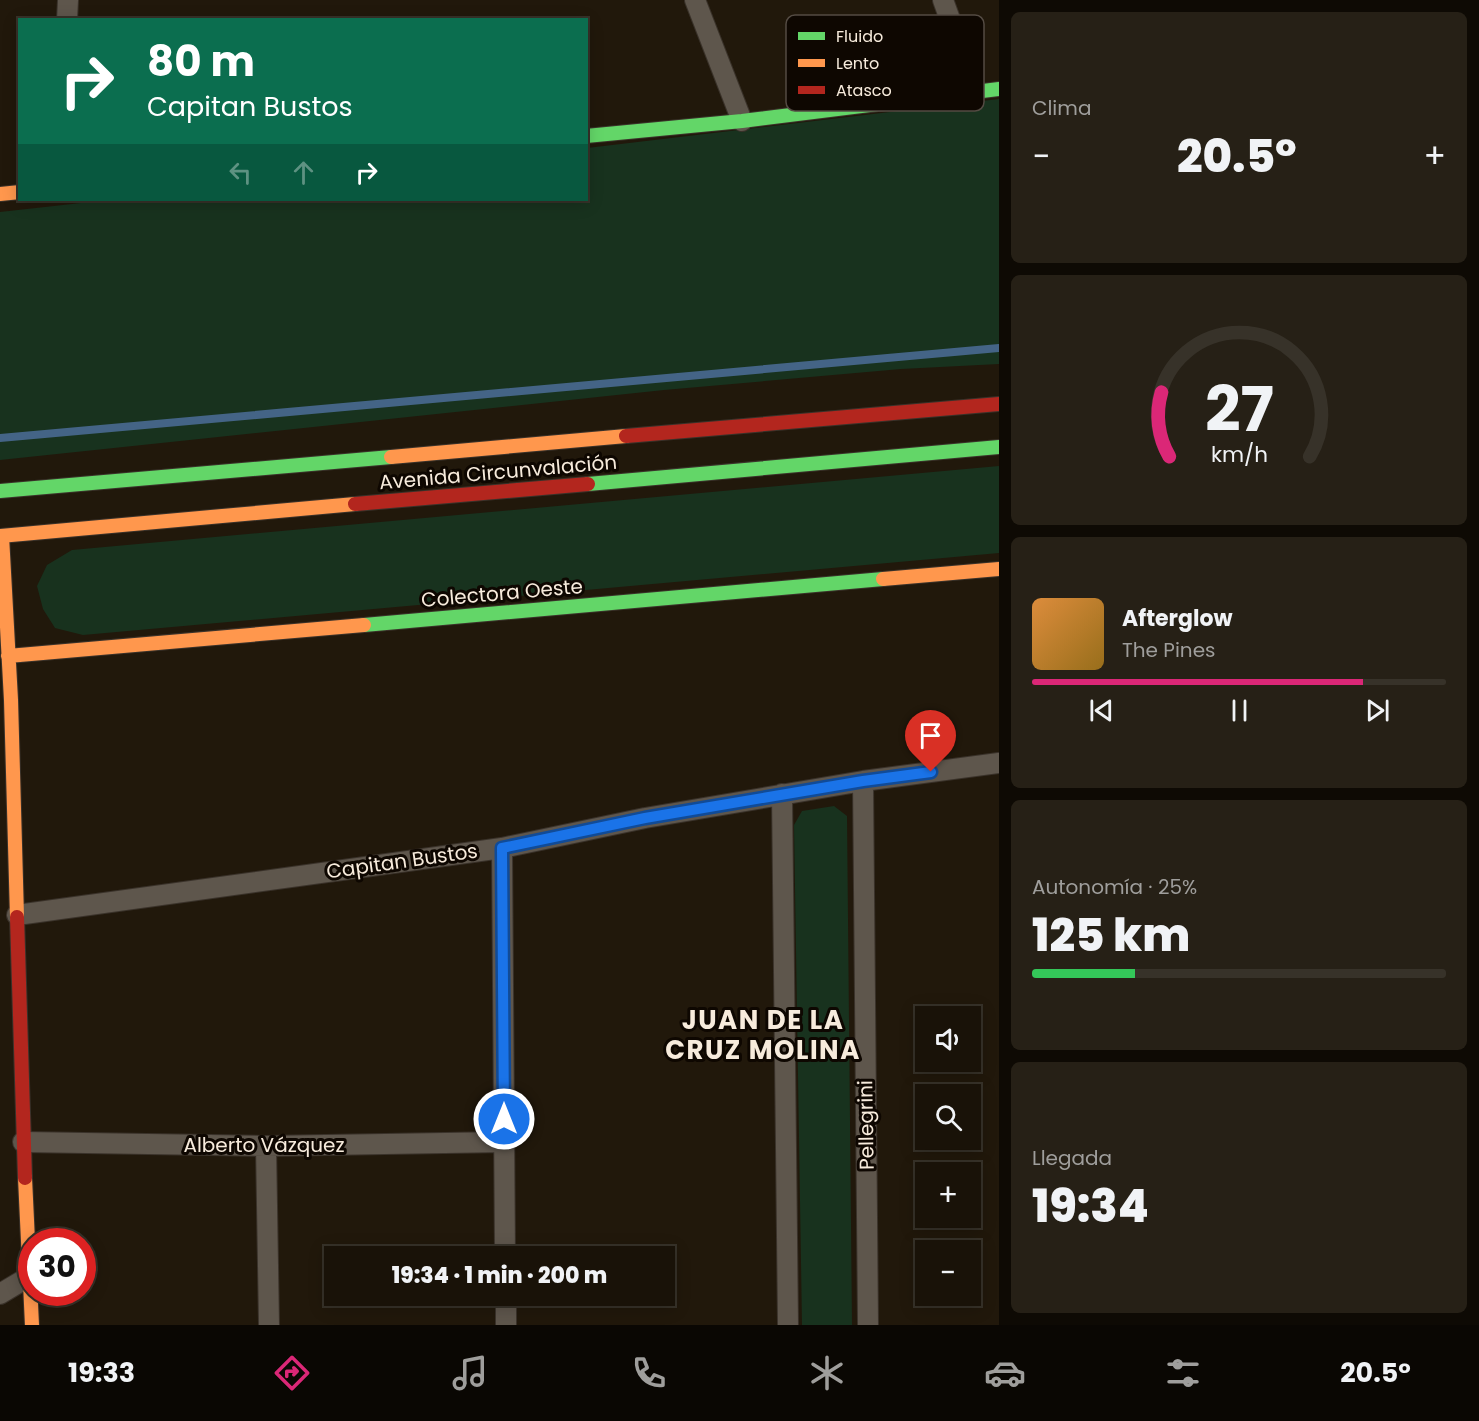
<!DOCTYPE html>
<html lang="es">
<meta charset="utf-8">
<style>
body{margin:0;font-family:Poppins,sans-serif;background:#262016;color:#f1f3f6;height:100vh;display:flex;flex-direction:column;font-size:22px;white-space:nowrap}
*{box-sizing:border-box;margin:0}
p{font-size:20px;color:#9f9e9c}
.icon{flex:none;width:33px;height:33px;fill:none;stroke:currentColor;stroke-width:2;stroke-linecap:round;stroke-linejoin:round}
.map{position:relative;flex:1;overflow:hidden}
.details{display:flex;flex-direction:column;gap:12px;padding:12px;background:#0e0a04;width:480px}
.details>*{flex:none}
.guide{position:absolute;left:18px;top:18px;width:570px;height:183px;border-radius:0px;box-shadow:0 3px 15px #0003,0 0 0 2px #373229;background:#0b6e4f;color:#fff;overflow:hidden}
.tools{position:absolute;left:915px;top:1006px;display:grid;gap:12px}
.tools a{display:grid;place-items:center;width:66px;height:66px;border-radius:0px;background:#191208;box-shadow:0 3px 15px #0003,0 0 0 2px #373229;font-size:30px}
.speed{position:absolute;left:18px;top:1228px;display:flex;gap:12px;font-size:30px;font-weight:700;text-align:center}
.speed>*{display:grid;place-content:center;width:78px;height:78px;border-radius:50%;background:#191208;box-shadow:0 3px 15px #0003,0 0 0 2px #373229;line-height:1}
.speed .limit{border:9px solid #d22;background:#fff;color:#111}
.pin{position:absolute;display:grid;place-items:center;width:51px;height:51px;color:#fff;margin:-62px -26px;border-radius:50% 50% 50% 0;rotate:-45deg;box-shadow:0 0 6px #0007}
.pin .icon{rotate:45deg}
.me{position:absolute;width:66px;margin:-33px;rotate:0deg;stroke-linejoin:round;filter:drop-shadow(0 0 4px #0008)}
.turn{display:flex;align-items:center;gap:21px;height:126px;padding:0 30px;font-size:27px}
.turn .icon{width:78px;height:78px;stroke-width:2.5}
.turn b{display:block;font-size:42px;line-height:51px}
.lanes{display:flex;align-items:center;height:57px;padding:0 30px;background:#0003;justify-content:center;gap:30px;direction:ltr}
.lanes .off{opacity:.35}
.big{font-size:45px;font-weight:800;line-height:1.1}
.details .widget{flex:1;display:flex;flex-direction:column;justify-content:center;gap:9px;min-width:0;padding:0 21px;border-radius:9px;background:#262016}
.details .dial{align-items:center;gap:0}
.dial svg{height:156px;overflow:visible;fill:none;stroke:#373229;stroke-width:7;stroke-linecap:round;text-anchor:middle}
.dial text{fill:#f1f3f6;stroke:none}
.song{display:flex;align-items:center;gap:18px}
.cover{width:72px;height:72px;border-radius:9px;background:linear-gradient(135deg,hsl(30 70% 55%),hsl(40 70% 35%))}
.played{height:6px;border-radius:3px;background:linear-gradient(90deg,#db2777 80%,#373229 80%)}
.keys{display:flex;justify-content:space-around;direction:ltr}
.heat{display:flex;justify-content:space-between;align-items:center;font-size:33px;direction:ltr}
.charge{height:9px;border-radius:4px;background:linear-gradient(90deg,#34c759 25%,#373229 0)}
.trip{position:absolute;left:324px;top:1246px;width:351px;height:60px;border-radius:0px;background:#191208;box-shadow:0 3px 15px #0003,0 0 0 2px #373229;font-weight:800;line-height:60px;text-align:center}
.menu{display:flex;height:96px;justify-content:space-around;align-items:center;background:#0a0703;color:#9f9e9c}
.menu .icon{width:42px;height:42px}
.menu .selected{color:#db2777}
.menu b{font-size:27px;color:#f1f3f6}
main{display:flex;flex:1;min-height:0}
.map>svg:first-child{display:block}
.green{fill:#18321e}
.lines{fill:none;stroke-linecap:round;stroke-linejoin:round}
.stream{stroke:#446486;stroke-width:8}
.street-casing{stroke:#3a322a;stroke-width:22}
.fast-casing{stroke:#3a322a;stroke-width:16}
.slow-casing{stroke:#3a322a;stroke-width:16}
.jam-casing{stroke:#3a322a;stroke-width:16}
.street{stroke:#5e564c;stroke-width:20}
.fast{stroke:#63d668;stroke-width:14}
.slow{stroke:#ff974d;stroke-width:14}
.jam{stroke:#b3261e;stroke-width:14}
.route-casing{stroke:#114b97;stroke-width:15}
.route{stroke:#1a73e8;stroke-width:10}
.labels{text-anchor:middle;stroke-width:6;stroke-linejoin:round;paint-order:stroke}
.street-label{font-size:20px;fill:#f7ebdc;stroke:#0e0701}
.district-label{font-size:26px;font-weight:bold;letter-spacing:1.5px;fill:#f7ebdc;stroke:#0e0701}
.key{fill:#0e0701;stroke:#544b43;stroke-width:1.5}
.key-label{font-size:16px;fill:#f7ebdc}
</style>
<main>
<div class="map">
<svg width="999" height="1325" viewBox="0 0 999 1325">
<rect width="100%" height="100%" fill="#21180b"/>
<path class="green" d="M999,99v265l-98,5 -237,21 -664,70v-248l108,-12h478l1,-52z
M999,466v87l-916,82 -28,-7 -12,-19 -6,-23 10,-21 25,-15z
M834,806l13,10 5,509h-50l-8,-500 8,-14z"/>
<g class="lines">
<path class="stream" d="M0,438l999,-90"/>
<defs>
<path id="street" d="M695,0l47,121
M943,0l33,91
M67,20l1,-20
M863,781l5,544
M782,794l6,531
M502,848l3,409
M17,915l485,-67 143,-30 218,-37 136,-18
M23,1142l243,4 238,-4
M266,1146l3,179
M0,1294l30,-18
M506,1296v29"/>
<path id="fast" d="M586,136l156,-15 257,-32
M588,484l411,-37
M0,491l391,-34
M364,625l519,-46"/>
<path id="slow" d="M0,194l20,-2
M391,457l235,-21
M0,536l355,-32
M2,536l9,164 6,217
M883,579l116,-10
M8,656l356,-31
M25,1178l7,147"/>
<path id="jam" d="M626,436l373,-32
M355,504l233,-20
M17,917l8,261"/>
</defs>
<use href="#street" class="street-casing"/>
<use href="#fast" class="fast-casing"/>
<use href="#slow" class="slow-casing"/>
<use href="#jam" class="jam-casing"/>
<use href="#street" class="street"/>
<use href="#fast" class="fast"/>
<use href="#slow" class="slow"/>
<use href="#jam" class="jam"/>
</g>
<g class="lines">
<defs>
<path id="route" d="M504,1119l-2,-271 143,-30 218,-37 68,-9"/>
</defs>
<use href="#route" class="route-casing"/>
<use href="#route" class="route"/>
</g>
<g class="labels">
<g class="street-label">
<text transform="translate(498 472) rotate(-5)" y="7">Avenida Circunvalación</text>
<text transform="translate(502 593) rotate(-5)" y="7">Colectora Oeste</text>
<text transform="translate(402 861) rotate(-8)" y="7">Capitan Bustos</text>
<text transform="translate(866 1125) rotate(-91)" y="7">Pellegrini</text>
<text x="264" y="1152">Alberto Vázquez</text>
</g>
<g class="district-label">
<text x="763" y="1029">JUAN DE LA<tspan x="763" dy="30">CRUZ MOLINA</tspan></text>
</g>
</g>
<rect x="786" y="15" width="198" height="96" rx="9" class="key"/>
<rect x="798" y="32" width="27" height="8" fill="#63d668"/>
<rect x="798" y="59" width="27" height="8" fill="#ff974d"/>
<rect x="798" y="86" width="27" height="8" fill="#b3261e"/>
<g class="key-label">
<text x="836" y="42">Fluido</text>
<text x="836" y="69">Lento</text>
<text x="836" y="96">Atasco</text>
</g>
</svg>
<div class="tools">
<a><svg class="icon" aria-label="sound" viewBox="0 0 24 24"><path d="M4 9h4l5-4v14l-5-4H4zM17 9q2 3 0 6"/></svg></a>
<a><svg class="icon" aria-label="search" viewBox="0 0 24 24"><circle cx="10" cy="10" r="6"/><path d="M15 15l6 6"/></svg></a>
<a>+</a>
<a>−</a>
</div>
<div class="speed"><div class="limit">30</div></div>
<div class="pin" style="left:931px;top:772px;background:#d93025"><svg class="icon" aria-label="arrive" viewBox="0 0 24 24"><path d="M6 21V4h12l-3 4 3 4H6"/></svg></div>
<svg class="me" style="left:504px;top:1119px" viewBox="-20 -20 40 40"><circle r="17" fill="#1a73e8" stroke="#fff" stroke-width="3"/><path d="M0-11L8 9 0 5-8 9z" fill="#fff"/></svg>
<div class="trip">19:34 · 1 min · 200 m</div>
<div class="guide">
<div class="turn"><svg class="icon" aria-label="right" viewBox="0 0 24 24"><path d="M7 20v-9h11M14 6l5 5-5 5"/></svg><div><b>80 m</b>Capitan Bustos</div></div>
<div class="lanes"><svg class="icon off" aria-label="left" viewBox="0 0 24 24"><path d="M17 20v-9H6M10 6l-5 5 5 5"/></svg><svg class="icon off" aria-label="ahead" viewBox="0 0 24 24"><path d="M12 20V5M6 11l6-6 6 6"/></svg><svg class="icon" aria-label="right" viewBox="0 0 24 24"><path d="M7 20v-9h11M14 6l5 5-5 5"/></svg></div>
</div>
</div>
<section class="details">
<div class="widget"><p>Clima</p>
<div class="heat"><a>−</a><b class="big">20.5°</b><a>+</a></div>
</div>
<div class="widget dial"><svg viewBox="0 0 100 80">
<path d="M14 69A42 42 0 1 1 86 69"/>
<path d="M14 69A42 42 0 0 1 10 36" stroke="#db2777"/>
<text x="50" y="56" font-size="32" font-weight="700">27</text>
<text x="50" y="72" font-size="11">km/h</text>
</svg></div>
<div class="widget">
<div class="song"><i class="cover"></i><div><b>Afterglow</b><p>The Pines</p></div></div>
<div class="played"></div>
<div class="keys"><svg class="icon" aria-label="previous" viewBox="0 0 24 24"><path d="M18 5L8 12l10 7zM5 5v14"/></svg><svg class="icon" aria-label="pause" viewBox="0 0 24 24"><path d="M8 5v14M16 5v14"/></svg><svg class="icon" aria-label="next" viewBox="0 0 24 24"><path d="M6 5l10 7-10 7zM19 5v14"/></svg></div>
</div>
<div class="widget"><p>Autonomía · 25%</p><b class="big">125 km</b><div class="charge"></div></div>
<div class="widget"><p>Llegada</p><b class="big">19:34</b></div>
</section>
</main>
<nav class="menu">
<b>19:33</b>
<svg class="icon selected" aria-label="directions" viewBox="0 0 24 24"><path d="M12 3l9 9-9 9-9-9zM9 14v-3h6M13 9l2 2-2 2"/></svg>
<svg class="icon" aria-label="music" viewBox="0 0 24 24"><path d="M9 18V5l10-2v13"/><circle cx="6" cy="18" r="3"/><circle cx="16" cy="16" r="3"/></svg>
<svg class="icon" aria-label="phone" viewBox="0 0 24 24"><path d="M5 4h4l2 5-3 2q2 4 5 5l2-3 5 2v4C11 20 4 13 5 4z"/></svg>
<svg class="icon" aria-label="climate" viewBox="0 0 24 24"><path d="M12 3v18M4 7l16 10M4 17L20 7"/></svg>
<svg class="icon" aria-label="car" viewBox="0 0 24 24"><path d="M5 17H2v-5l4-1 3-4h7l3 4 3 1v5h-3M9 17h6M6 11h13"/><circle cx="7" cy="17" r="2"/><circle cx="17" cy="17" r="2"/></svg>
<svg class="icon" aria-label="filters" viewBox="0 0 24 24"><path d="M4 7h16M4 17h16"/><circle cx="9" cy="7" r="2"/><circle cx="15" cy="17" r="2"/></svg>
<b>20.5°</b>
</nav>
